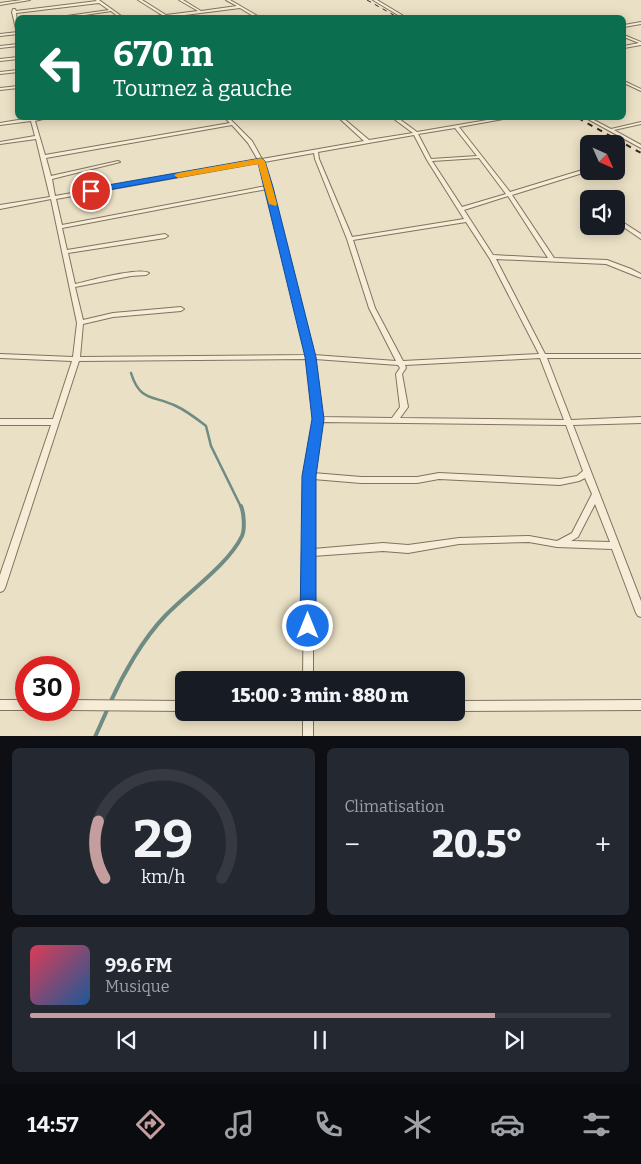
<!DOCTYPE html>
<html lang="fr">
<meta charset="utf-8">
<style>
body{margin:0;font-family:Bitter,serif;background:#242831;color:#f1f3f6;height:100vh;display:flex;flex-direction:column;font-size:19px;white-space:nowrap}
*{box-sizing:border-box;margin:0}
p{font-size:16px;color:#9ea1a6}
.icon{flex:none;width:28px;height:28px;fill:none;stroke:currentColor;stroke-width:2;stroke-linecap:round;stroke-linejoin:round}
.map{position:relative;height:736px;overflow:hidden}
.panel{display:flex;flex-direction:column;gap:12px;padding:12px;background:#0d0f14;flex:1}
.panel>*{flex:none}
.banner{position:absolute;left:15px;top:15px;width:611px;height:105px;border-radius:8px;box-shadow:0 2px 12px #0003;background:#0b6e4f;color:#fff;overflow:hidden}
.needle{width:32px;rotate:135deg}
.buttons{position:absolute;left:580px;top:135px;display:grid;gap:10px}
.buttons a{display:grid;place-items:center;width:45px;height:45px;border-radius:8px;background:#171b24;box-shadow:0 2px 12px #0003;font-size:25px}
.speed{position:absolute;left:15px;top:656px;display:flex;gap:10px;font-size:25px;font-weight:700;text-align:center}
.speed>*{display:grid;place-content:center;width:65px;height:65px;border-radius:50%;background:#171b24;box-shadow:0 2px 12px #0003;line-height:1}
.speed .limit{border:8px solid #d22;background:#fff;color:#111}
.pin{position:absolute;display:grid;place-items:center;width:42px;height:42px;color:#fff;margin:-21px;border:2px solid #fff;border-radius:50%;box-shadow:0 1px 5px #0007}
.me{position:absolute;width:55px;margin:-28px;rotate:0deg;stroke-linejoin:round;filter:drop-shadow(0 0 4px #0008)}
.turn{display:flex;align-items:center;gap:18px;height:105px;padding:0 15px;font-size:22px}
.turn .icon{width:65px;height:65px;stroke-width:2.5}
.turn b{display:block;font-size:35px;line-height:42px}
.big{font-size:38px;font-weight:800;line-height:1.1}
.panel .tile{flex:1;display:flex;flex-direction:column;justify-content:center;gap:8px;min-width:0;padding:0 18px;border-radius:8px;background:#242831}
.panel .dial{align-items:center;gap:0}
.dial svg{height:130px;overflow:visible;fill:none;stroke:#363941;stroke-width:7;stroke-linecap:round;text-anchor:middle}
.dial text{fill:#f1f3f6;stroke:none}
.song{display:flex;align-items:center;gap:15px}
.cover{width:60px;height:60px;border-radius:8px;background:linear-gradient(135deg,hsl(350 70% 55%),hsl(210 70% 35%))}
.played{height:5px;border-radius:2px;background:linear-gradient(90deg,#c49d9e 80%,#363941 80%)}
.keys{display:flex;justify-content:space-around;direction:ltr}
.heat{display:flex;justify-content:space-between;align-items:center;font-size:28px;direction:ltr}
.panel .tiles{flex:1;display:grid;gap:12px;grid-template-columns:1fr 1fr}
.tile:last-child{grid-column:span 2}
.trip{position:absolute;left:175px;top:671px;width:290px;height:50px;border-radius:8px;background:#171b24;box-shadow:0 2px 12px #0003;font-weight:800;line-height:50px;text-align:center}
.tab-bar{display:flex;height:80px;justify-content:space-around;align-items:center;background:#090b0e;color:#9ea1a6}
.tab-bar .icon{width:35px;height:35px}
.tab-bar .current{color:#c49d9e}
.tab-bar b{font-size:22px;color:#f1f3f6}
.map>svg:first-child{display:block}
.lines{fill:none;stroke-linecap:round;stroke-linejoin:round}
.stream-far1{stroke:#6e8b84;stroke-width:2.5}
.stream{stroke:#6e8b84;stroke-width:4}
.street-casing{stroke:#83725d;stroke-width:2}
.street{fill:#f5edd7;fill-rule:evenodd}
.rail-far1{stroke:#342a1f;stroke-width:1;stroke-dasharray:4.5 4.5;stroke-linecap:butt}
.rail{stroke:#342a1f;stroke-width:2;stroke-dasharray:5.5 5.5;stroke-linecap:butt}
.route{fill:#1a73e8;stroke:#114b97}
.slow{fill:#f59e0b}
</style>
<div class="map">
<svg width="641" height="737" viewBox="0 0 641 737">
<rect width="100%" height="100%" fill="#eae0c5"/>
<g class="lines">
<path class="stream-far1" d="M131,373c9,29 22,22 45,33 11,5 21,13 30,20l5,20 30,61"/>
<path class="stream" d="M110,703c13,-29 33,-64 55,-87 23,-24 63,-51 77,-80 3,-7 2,-23 -1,-30
M95,737l13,-29"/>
<defs>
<path id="street" d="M22,0h8l-30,5v-2z
M95,0h4l25,18h-4l-9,-7 -46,7h-12l56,-8 -10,-7 -83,10 2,17 -2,-1 -4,-17 1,-3h2l1,2 81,-10z
M138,0h4l24,15 32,-4 -19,-11h4l18,11 36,-5 -11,-6h4l31,18h-19l11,-2 -13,-8 -79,10h-13l14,-3z
M373,0h4l30,18h-4z
M641,22v2l-17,3v-2z
M18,32v2l-18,2v-2z
M624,35l17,7v3l-17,3v-2l15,-3 -15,-6z
M18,44v2l-18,2v-2z
M18,57v2l-18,2v-2z
M18,70v2l-18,2v-2z
M624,81l17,8v2l-17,-8z
M18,86v2l-18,2v-2z
M30,118h17l-12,3 10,34 185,-32 -5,-5h4l23,23 10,18 102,-18 -25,-23h4l26,22 44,-7 -19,-14v-1h4l19,14 82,-14h6l-2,1 -44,8 51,65 79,-24v3l-77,24 42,63 53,2 24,9 10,5v4l-35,-14 -110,-5 49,95h96v4h-94l24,62 70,-3v6l-68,2 68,176v16l-3,-1 -2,-3 -24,-64 -55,-2 -28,-5 -70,2 -51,9 -25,-2 -70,5v124h-10l2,-204 9,-57 -6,-60 -229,2 -74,227 -2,3 -3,1v-17l51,-150h-51v-6h53l19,-58 -72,-3v-4l73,3 4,-34 -26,-124 -51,10v-4l50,-8 -14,-58 -36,5v-2l35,-6 -4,-15 -31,4v-2zM232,125l16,18 10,17 -203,36 -3,-17 68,-17 -2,-1 -67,15 -5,-18zM455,128l22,28 -46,3 -13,-25zM414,135l13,25 37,59 -112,18 -33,-78 -1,-7zM314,153l1,6 32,80 22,69 27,53 -82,-6 -43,-168 -7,-25zM479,158l27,36 -44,13 -30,-46zM259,163l7,23 -204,39 -6,-26zM267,189l40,166 -227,2 3,-33 30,-7 68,-6 3,-2 -3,-2 -68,6 -30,7 -8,-33 56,-11 15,-1 3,-2c-11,-6 -60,8 -74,11l-7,-31 97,-15 3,-2 -3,-2 -98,16 -5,-22zM508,196l40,62 -55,-3 -29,-45zM466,222l24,37 49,95 -136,7 -28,-53 -22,-68zM540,358l24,62 -164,-2 8,-11 -6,-33 4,-6 -1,-3zM315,359l83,6 2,3 -4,6 4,33 -8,11 -71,-1zM321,422l245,3 17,46 -6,5 -17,3 -121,-6 -22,4h-56l-48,-4zM585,478l7,16 -20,39 -15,8 -28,-5 -70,2 -51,7 -25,-2 -70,6v-70l48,4h56l22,-4 121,6 19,-4zM595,504l15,38 -39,-1 7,-4z
M586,118h4l21,11 30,-7v2l-27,6 27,15v3z
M616,159h3v2h-3z
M624,223l17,11v5l-19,-13 -1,-1z
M0,700h26v10h-26z
M69,700l115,1v10l-115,-1z
M641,700v10l-185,1v-10z
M303,712h10v25h-10z"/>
</defs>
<use href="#street" class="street-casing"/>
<use href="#street" class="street"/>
<path class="rail-far1" d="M367,0l32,18"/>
<path class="rail" d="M578,118l63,35"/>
</g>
<path class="route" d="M261,158l4,3 8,26 43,170 8,62 -8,57v150l-2,4 -6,2 -5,-2 -3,-4 2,-150 10,-57 -7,-62 -47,-194 -167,30 -4,-2 4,-3z"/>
<path class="slow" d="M261,158l4,3 12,43 -1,2 -7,-2 -11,-40 -80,14 -4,-3 4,-2z"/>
</svg>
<div class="buttons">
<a><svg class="needle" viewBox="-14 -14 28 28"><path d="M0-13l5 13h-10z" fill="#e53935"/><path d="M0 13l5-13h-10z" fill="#9ea1a6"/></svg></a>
<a><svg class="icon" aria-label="sound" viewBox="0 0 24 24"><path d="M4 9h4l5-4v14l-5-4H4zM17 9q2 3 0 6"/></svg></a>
</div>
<div class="speed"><div class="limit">30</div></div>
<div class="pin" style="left:91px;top:191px;background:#d93025"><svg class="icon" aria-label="arrive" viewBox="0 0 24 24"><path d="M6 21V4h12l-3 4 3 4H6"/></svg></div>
<svg class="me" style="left:308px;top:626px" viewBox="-20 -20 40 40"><circle r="17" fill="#1a73e8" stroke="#fff" stroke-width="3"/><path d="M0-11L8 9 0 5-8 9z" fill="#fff"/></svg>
<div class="trip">15:00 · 3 min · 880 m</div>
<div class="banner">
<div class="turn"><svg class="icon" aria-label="left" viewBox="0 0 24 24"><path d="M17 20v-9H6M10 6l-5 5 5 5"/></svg><div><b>670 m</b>Tournez à gauche</div></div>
</div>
</div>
<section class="panel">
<div class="tiles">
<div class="tile dial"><svg viewBox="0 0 100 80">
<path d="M14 69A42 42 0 1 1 86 69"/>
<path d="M14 69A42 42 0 0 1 10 34" stroke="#c49d9e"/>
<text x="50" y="56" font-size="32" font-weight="700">29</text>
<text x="50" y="72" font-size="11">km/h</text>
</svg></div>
<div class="tile"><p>Climatisation</p>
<div class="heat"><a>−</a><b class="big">20.5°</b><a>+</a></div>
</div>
<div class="tile">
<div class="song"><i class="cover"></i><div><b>99.6 FM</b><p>Musique</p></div></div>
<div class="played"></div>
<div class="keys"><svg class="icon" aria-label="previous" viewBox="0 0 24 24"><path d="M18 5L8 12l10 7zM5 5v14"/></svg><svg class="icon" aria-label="pause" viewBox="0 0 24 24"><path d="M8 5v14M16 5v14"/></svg><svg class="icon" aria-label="next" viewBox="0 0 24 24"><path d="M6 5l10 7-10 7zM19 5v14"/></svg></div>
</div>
</div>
</section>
<nav class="tab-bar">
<b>14:57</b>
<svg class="icon current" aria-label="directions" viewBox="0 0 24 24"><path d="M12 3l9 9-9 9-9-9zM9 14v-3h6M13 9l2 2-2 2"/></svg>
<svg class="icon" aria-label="music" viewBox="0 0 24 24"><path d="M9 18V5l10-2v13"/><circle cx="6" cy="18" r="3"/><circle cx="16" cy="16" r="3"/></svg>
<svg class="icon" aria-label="phone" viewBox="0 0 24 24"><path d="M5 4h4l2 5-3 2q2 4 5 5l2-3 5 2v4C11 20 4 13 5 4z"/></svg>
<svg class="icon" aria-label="climate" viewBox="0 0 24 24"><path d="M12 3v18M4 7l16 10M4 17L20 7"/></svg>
<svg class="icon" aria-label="car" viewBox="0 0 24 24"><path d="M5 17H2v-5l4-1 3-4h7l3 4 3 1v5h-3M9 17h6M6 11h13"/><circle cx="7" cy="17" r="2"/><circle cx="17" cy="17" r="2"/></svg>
<svg class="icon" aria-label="filters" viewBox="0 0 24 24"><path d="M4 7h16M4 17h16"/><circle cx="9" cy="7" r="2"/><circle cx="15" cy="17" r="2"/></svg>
</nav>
